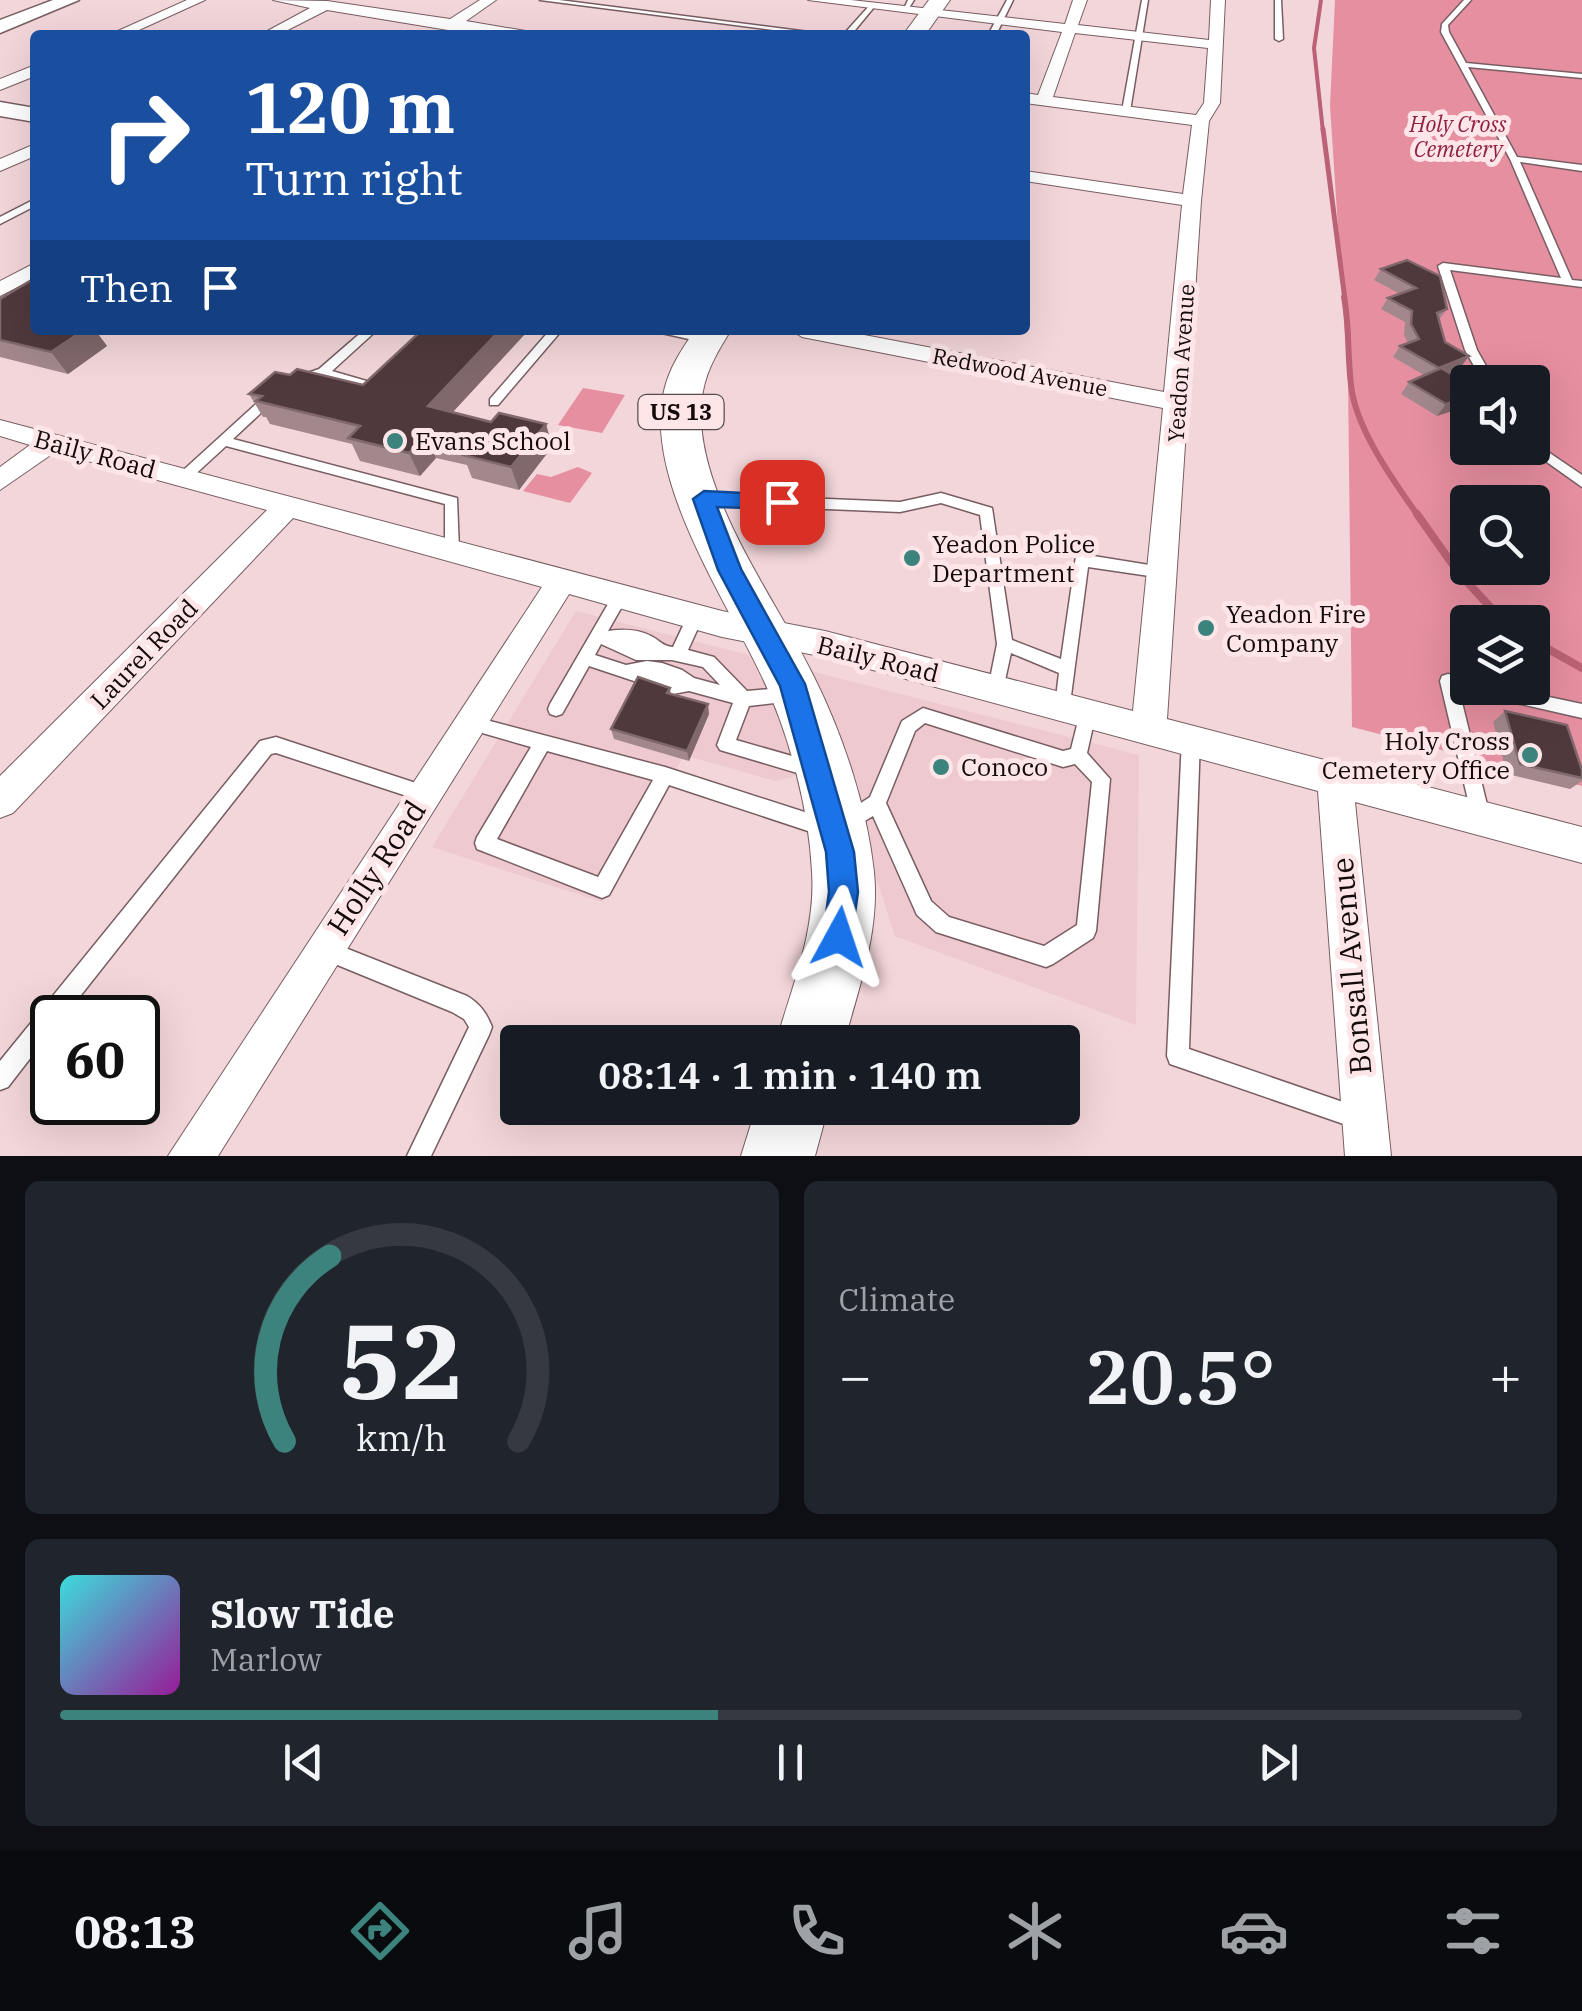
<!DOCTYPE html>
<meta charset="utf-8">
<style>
body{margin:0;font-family:"IBM Plex Serif",serif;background:#20242c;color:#f1f3f6;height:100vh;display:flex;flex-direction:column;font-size:38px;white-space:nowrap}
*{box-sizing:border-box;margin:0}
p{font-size:32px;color:#9ea1a6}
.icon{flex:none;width:55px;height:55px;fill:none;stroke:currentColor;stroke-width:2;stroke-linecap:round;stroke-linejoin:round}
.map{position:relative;height:1156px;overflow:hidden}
.side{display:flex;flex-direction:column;gap:25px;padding:25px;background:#0d0f14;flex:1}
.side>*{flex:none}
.guide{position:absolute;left:30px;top:30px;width:1000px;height:305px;border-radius:10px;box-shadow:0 10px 40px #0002;background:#1a4fa0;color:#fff;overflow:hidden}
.fabs{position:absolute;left:1450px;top:365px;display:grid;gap:20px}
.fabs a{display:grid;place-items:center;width:100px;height:100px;border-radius:10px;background:#171b24;box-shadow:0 10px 40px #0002;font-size:50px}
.speed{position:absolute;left:30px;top:995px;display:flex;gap:20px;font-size:50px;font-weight:700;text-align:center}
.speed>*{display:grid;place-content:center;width:130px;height:130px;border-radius:50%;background:#171b24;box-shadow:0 10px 40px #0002;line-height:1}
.speed .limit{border:5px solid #111;border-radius:15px;background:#fff;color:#111}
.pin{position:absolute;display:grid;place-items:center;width:85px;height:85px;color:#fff;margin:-42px;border-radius:20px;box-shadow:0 5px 15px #0006}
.me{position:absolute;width:110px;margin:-55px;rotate:5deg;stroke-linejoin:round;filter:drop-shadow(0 0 8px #0008)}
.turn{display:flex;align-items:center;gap:35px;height:210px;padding:0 50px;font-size:45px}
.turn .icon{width:130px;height:130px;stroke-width:2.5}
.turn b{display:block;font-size:70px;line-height:85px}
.then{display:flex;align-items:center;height:95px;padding:0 50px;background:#0003;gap:20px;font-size:38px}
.big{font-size:75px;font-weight:600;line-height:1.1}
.side .widget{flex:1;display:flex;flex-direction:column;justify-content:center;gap:15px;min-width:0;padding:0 35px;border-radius:15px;background:#20242c}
.side .dial{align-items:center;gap:0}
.dial svg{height:260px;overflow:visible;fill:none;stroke:#363941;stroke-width:7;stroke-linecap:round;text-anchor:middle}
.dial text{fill:#f1f3f6;stroke:none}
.song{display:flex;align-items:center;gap:30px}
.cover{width:120px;height:120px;border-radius:15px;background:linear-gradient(135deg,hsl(180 70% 55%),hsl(300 70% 35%))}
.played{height:10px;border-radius:5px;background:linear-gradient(90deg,#3c837d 45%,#363941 45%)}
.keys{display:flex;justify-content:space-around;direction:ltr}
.heat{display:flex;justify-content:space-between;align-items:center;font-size:55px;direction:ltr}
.side .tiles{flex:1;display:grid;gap:25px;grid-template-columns:1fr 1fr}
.widget:last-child{grid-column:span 2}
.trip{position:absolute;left:500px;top:1025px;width:580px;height:100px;border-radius:10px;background:#171b24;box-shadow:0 10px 40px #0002;font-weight:600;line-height:100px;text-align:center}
.tabs{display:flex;height:160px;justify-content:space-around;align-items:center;background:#090b0e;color:#9ea1a6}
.tabs .icon{width:70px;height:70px}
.tabs .active{color:#3c837d}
.tabs b{font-size:45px;color:#f1f3f6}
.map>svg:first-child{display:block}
.built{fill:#eec9cf}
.green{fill:#e68fa0;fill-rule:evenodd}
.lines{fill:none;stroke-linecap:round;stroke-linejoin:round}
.stream-far3{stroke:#bc6276;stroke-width:4}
.stream-far2{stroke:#bc6276;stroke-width:5}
.stream-far1{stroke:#bc6276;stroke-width:6}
.stream{stroke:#bc6276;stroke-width:8}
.lane-casing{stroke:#785e63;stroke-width:3}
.street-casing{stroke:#785e63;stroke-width:2}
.secondary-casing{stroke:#785e63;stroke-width:3}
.primary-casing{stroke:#785e63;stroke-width:2}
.lane{fill:#fff;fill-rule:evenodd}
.street{fill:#fff;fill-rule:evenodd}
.secondary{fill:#fff;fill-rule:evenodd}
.primary{fill:#fff;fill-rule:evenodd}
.wall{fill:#a2888c}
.shaded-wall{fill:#81686c}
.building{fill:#50393d;stroke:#81686c;stroke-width:2.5}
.route{fill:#1a73e8;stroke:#114b97;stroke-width:2.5}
.poi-dot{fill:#3c837d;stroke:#fde5e8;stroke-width:4}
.labels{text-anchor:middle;stroke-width:10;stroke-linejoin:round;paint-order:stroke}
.far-park-label{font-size:22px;font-style:italic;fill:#8e2043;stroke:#fde5e8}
.far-street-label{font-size:22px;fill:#130a0c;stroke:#fde5e8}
.shield{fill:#fde5e8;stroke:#594c4e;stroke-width:2.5}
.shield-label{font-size:22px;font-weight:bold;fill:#130a0c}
.poi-label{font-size:25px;fill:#130a0c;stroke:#fde5e8;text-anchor:start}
.street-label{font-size:25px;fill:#130a0c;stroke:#fde5e8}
.near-street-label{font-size:30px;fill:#130a0c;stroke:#fde5e8}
</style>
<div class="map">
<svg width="1582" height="1156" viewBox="0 0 1582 1156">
<rect width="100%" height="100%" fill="#f3d6da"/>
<path class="built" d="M576,611l563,144 -3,270 -241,-89 -55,-171 -65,16 -91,-26 -82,147 -170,-55z"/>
<path class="green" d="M1335,0h247v786l-230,-59 -4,-348 -18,-273zM1468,382h64v66h-64zM1468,502h64v66h-64zM1468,622h64v66h-64z
M583,388l42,7 -23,38 -44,-8z
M578,467l14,6 -22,30 -47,-12 14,-17 14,3z"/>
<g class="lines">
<path class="stream-far3" d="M1321,0l-7,48 9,84"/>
<path class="stream-far2" d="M1323,129l22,171"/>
<path class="stream-far1" d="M1344,297c6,32 3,64 8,95 7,41 43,91 67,125"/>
<path class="stream" d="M1417,514l41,58 46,50
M1532,640l50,28"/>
<defs>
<path id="lane" d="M540,0h19l274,35h-21z
M908,0h6l-7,11h-4z
M1007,0h6l-17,35h-8z
M1142,0h6l-18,111 -4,2 -4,-2z
M1275,0h6l2,39 -4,2 -4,-2z
M1464,0h7l-23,25 1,7 17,31 116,11v4l-114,-11 49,90 65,8v6l-62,-9 52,118 10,1v6l-132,-17 27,80 18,32h-12l-18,-32 -27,-84 5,-3 118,15 -51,-119 -69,-127 1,-8z
M870,5l5,1 -24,29h-8z
M35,199v7l-35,18v-7z
M364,330h13l-45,41 38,11 5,-6h8l2,3 -9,11 -4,1 -49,-15 -23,8 -4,-1v-6l23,-8z
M550,330h12l-64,75h-8v-6z
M655,330h22l34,8 2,2 -6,3 -50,-11z
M272,392l6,4 -2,3 -43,40 224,59 2,53 -2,4 -5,1 -7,-5v-47l-219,-58 -38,35h-10l-2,-3 2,-3 90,-82z
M1532,441l50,34v12l-55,-39h5z
M941,493l51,15 20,132 49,19 15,-103 5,-2 87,14 2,4 -2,4 -5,2 -75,-11 -19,144 -6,2 -6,-2 -2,-5 4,-33 -48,-20 -9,41 -6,2 -6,-2 -2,-5 9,-45 -17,-129 -39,-12 -41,9 -196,-8 -7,-5 7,-5 196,8z
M620,590l5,2 3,4 -20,35c15,-2 29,-2 43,5 10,5 11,10 22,11l16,-34h12l2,4 -15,33 26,7 33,34 44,-4 6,2 2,5 -2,5 -6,2 -42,5 -13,34 84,24 3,6 -3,6 -6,2 -94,-28 -3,-5 16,-42 -44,-12 -16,3 -84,-28 -27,48 -6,2 -6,-2 -2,-5 2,-5 65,-112zM601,644l35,16h36l31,7 17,18 -26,-7 -12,-8 -20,-7 -15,-2 -21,4 -31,-10z
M1448,674l20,4v10h39l75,16v14l-123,-28 31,127 -2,6 -7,3 -7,-3 -2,-6 -32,-136 2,-5z
M1088,706l6,2 2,5 -9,40 23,26 -14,152 -3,7 -40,26 -7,3 -110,-35 -19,-17 -44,-99 -25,15 -7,-3 -2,-6 2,-6 29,-19 32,-76 21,-13 140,43 8,-2 9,-36 2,-5zM925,723l138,44 12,-3 17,18 -15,143 -33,21 -95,-29 -18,-16 -45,-98 29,-72z
M471,716l194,51 158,51 7,3 2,6 -2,6 -7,3 -154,-51 -60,110 -7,3 -125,-49 -2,-6 2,-6 54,-90 -66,-19 -3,-5 3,-5zM547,751l106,29 -55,97 -101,-38z
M1191,731l6,3 3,5 -11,310 180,62 3,8 -3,8 -8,3 -191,-66 -3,-8 15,-317 3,-5z
M276,737l149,49 6,2 3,6 -3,6 -6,2 -149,-49 -5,1 -208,264h-11v12l-44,57 -8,3v-29l260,-320z
M325,940l142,56c13,8 19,16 25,31l-3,8 -58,121h-24l62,-129 -5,-8 -12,-7 -134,-55 -3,-7 3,-7z"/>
<path id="street" d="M187,0h18l-77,35h-19z
M273,0l54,1 123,18 30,-19h16l-30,21 83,14 -101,-5 -121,-20 -49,25h-18l50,-27z
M808,0h43l214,24 8,-24h14l-9,25 131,15 2,-40h14l-5,103 -11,18 -8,80 -34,518 415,108v36l-227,-61 36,354h-46l-27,-365 -493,-134 -103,-20 -153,-43 -351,562h-50l374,-569 -249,-69 -280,295 -13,5v-42l267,-266 -212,-58 -55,38v-23l30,-22 -30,-9v-16l722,191 103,20 308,80 30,-303 -361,-71 -11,-7h47l326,62 18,-187 -157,-24v-10l158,23 9,-69 -167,-22v-10l13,2 24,-63zM1075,33l133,15 -4,55 -8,12 -143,-18z
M35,65v11l-35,14v-11z
M35,144v12l-35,15v-12z
M35,263v15l-35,18v-15z"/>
<path id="secondary" d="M53,0h26l-79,33v-13z
M0,102l35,6v14l-35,-6z"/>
<path id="primary" d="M929,0h21l-25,35h-22z
M695,330h36c-12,19 -24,39 -28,61 -17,91 73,207 111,286 29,58 53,130 60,195 6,58 -15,116 -30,170h-68c16,-55 40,-112 36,-170 -3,-62 -22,-135 -48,-191 -36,-79 -121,-201 -100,-290 5,-23 18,-42 31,-61z
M756,1108h72l-13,48h-74z"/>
</defs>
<use href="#lane" class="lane-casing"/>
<use href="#street" class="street-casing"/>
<use href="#secondary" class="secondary-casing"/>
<use href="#primary" class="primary-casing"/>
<use href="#lane" class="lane"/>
<use href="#street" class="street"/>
<use href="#secondary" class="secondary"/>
<use href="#primary" class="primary"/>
</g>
<path class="wall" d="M1407,260l40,49 -8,11 6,22 16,25 -13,5 20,12 -31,32 -36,-22 8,-12 15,-7 -31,-18 7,-11 8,-3 -4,-8 1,-13 -24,-13 7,-11 12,-4 -26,-14 7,-11z
M0,299l35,31h60l12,16 -39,28 -68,-17z
M525,334l-73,79 39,9 55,2 6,23 -33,43 -47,-12 -5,-13 -31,-7 -16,18 -60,-15 -8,-17 -82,-20 -4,-7h-3l-14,-23 41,-19 73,10z
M670,688l1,6 38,20 -20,47 -75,-22 -3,-10z
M1505,711l77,59v11l-12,8 -63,-15 -14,-52z"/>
<path class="shaded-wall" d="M84,330h11l12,16 -39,28 -17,-22z
M500,330h24l1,4 -88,95 -9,-23z
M1469,356l-8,11 -30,13 8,-12z
M1468,397v9l-31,10 9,-12z
M546,424l6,23 -33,43 -8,-23z
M427,435l9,23 -16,18 -11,-23z
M708,704l1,10 -20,47 -2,-10z"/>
<path class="building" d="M1407,260l33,16 7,33 -10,4 8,29 24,14 -30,12 -39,-22 19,-7 -8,-15 1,-13 -24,-13 28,-10 -35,-19z
M35,278v52h49l-33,22 -51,-12v-41z
M422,330h78l-72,76 63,16 8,-9 47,11 -35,43 -48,-12 8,-10 -44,-10 -18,18 -61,-15 12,-12 -104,-25 6,-5 -13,-2 26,-22 15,3 7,-6 66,16z
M1441,368l27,16v13l-22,7 -37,-22z
M638,677l32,11 -3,5 41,11 -21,47 -76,-22z
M1505,711l62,14 15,45v8l-62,-14z"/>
<path class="route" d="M704,491l78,4 11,7 -11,7 -65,-2 24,62 64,115 49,168 4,40 -8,56 -11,5 -11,-5 -5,-11 6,-45 -3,-40 -46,-166 -62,-116 -25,-71z"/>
<g class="poi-dot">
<circle cx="395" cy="441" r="10"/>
<circle cx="912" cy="558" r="10"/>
<circle cx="1206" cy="628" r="10"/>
<circle cx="1530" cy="755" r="10"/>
<circle cx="941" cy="767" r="10"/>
</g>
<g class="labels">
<g class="far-park-label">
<text x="1458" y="132">Holy Cross<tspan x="1458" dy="25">Cemetery</tspan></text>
</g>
<g class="far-street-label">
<text transform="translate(1181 363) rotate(-86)" y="8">Yeadon Avenue</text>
<text transform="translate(1020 372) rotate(11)" y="8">Redwood Avenue</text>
</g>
<rect class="shield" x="638.5" y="395" width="85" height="34" rx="8"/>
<g class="shield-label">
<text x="681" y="420">US 13</text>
</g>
<g class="poi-label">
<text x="415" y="450">Evans School</text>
<text x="932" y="553">Yeadon Police<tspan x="932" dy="29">Department</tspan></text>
<text x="1226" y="623">Yeadon Fire<tspan x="1226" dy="29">Company</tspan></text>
<text x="1510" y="750" text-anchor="end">Holy Cross<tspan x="1510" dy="29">Cemetery Office</tspan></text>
<text x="961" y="776">Conoco</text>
</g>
<g class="street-label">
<text transform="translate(95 454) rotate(15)" y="9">Baily Road</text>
<text transform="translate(144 654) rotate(-46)" y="9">Laurel Road</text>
<text transform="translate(878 659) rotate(14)" y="9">Baily Road</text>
</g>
<g class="near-street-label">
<text transform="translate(377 868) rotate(-57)" y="10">Holly Road</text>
<text transform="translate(1352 966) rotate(-95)" y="10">Bonsall Avenue</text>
</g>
</g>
</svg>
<div class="fabs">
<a><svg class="icon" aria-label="sound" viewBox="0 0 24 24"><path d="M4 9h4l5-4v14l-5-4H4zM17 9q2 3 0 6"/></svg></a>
<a><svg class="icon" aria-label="search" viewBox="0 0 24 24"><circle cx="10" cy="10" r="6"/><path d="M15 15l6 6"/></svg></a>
<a><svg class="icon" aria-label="layers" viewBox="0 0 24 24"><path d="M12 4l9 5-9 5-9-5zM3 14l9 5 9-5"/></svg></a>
</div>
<div class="speed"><div class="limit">60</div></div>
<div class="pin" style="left:782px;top:502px;background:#d93025"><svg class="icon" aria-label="arrive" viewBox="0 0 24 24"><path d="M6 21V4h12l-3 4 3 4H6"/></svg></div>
<svg class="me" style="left:839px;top:937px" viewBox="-20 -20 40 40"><path d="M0-17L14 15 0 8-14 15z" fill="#1a73e8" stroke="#fff" stroke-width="4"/></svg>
<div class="trip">08:14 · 1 min · 140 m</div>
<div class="guide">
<div class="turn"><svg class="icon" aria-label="right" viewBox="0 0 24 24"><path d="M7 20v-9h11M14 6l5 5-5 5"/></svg><div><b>120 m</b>Turn right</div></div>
<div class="then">Then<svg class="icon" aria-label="arrive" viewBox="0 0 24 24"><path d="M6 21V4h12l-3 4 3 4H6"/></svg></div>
</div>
</div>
<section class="side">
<div class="tiles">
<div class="widget dial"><svg viewBox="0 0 100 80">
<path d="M14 69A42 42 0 1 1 86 69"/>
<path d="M14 69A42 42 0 0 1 28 12" stroke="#3c837d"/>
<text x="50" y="56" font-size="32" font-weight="700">52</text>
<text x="50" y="72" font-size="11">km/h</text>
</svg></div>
<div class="widget"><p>Climate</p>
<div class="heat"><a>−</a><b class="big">20.5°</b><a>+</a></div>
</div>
<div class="widget">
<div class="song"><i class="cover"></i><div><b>Slow Tide</b><p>Marlow</p></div></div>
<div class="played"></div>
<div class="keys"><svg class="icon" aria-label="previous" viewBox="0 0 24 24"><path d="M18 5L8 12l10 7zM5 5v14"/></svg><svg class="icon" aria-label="pause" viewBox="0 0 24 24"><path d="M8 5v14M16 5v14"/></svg><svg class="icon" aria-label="next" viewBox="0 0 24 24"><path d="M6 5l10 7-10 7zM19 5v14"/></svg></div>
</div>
</div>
</section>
<nav class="tabs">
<b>08:13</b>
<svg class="icon active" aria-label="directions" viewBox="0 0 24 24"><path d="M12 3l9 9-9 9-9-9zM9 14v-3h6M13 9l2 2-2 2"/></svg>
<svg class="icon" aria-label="music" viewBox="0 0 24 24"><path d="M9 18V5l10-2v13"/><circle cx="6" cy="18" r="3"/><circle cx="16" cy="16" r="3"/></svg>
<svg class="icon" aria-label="phone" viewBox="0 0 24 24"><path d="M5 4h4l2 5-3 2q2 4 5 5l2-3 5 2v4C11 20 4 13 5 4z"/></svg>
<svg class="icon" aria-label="climate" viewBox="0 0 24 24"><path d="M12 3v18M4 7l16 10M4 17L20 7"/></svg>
<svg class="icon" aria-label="car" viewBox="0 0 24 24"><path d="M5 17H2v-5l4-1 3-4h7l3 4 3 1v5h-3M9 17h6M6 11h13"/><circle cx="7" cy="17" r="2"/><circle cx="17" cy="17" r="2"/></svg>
<svg class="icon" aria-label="filters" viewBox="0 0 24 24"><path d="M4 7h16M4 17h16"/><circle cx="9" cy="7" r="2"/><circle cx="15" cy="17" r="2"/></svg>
</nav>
